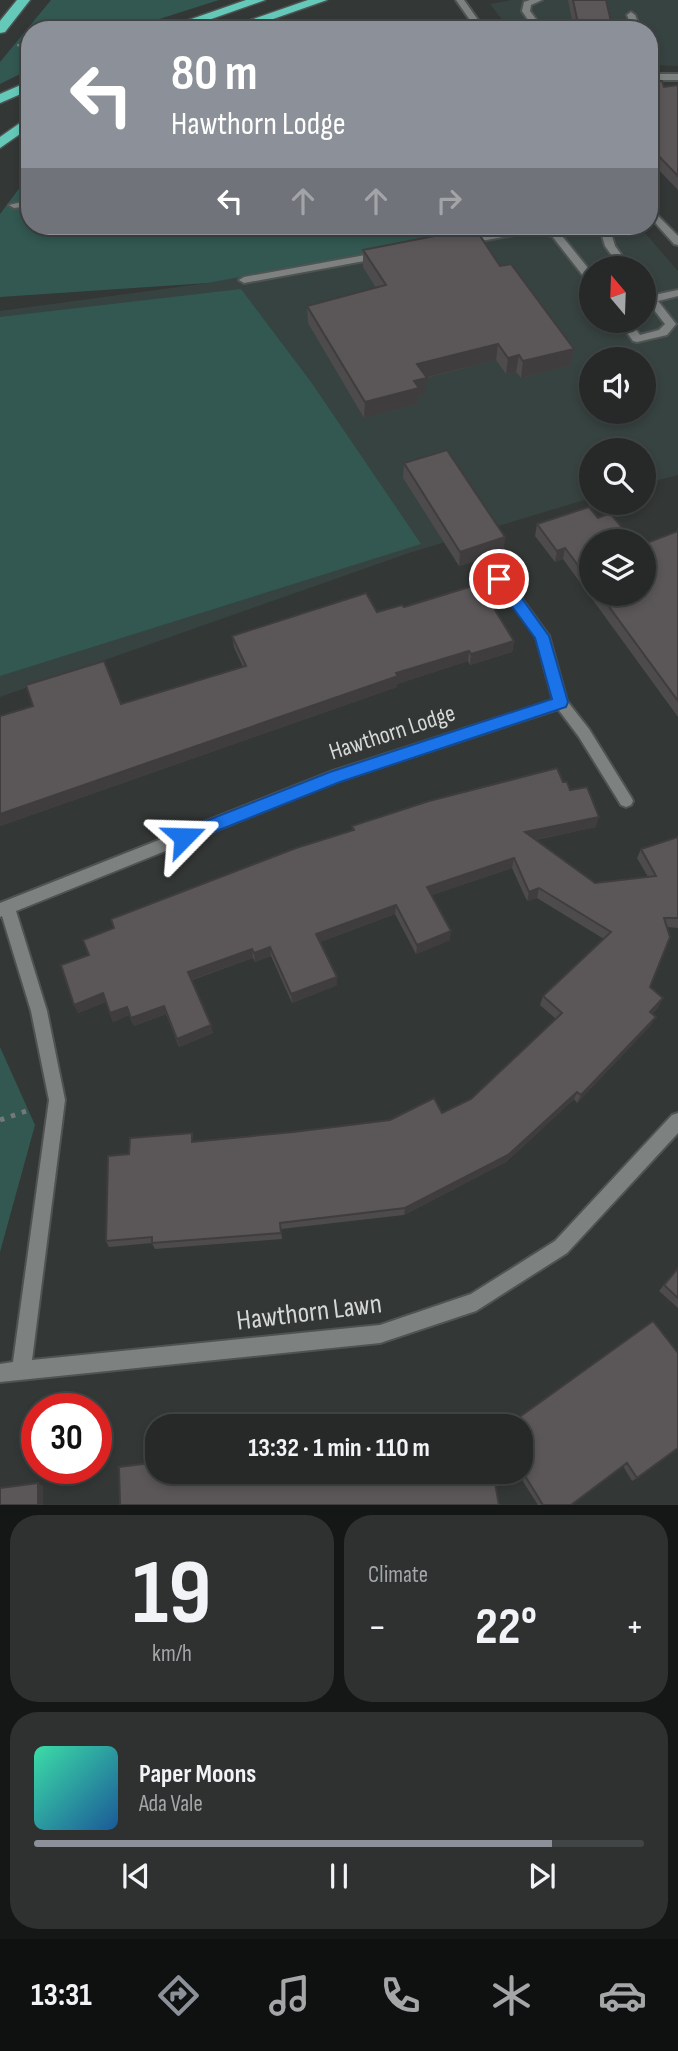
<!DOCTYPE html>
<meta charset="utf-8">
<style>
body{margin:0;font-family:"Sofia Sans Condensed",sans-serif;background:#2e3130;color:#f1f3f6;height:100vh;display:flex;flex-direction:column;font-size:26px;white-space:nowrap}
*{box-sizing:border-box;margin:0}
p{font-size:23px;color:#a4a6a8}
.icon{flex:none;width:38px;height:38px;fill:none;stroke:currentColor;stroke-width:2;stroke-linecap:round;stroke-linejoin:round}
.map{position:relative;height:1505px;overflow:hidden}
.sheet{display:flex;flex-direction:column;gap:10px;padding:10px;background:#151716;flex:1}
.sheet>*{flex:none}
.guide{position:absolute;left:21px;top:21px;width:637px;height:214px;border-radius:28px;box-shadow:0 4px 10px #0003,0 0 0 2px #424545;background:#8c9099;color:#fff;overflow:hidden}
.needle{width:46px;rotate:341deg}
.buttons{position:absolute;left:579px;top:256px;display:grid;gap:14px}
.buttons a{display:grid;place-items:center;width:77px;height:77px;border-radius:50%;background:#262928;box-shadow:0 4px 10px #0003,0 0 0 2px #424545;font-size:35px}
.speed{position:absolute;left:21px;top:1393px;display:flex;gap:14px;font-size:35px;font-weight:700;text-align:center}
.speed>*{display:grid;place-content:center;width:91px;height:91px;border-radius:50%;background:#262928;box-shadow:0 4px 10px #0003,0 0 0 2px #424545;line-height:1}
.speed .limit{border:10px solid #d22;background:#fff;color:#111}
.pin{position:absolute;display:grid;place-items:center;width:60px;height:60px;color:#fff;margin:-30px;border:4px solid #fff;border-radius:50%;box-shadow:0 2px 7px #0007}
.me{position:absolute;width:77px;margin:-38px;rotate:68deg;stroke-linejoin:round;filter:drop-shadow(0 0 5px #0008)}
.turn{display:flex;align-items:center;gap:24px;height:147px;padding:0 35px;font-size:32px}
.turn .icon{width:91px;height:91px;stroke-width:2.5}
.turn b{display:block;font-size:49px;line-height:60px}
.lanes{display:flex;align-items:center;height:66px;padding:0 35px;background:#0003;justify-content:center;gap:35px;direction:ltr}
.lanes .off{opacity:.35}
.big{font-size:52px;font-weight:700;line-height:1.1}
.sheet .widget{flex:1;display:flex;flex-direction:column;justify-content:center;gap:10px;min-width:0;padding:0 24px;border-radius:28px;background:#2e3130}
.sheet .dial{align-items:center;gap:0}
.dial b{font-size:91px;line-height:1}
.song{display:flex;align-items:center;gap:21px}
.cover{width:84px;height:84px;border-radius:10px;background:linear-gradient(135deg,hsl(160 70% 55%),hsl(210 70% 35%))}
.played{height:7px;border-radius:4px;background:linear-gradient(90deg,#8c9099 85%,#424545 85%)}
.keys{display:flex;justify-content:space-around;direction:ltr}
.heat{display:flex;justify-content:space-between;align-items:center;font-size:38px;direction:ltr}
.sheet .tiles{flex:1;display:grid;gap:10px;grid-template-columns:1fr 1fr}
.widget:last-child{grid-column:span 2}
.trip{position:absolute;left:145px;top:1414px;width:388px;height:70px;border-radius:28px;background:#262928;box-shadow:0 4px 10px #0003,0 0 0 2px #424545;font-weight:700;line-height:70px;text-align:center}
.tabs{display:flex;height:112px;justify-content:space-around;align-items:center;background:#0f1010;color:#a4a6a8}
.tabs .icon{width:49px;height:49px}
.tabs .active{color:#8c9099}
.tabs b{font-size:32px;color:#f1f3f6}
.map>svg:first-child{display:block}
.built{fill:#374340;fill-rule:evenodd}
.green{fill:#325851}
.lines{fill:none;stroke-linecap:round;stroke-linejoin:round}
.service-casing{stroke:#4f5352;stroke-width:4}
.minor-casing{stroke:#4f5352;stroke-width:4}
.motorway-casing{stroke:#4f5352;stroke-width:3}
.path-far1{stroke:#757877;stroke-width:2.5;stroke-dasharray:2.5 3.5;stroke-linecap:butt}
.path{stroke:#757877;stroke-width:5;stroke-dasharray:4.5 7;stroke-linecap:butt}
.service{fill:#7d8281;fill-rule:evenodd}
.minor{fill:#7d8281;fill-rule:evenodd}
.motorway{fill:#65c9b9;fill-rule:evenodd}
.wall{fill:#4e4b4d}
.shaded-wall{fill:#403d3e}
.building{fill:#5b5759;stroke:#403d3e;stroke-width:2}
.route{fill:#1a73e8;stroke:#114b97;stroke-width:2}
.labels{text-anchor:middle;stroke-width:7;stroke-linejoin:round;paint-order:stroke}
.street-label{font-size:24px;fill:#d5d8d7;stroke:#333736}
.near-street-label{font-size:28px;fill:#d5d8d7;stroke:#333736}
</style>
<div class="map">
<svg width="678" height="1505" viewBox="0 0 678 1505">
<rect width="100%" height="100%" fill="#333736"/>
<path class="built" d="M511,0h167v66l-29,-1v-35h-139l-20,-26z
M520,226h119l39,45v204l-34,9v-34h-52l-1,48 -182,55 -409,144v-386l208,-28zM592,268h52v52h-52zM592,359h52v52h-52z"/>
<path class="green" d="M51,0h168l-94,30h-95v39l-30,15v-22z
M30,174v52h490l-312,57 -208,14v-83z
M241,289l70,93 110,162 -421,132v-359z
M0,1047l35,78 -35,127z"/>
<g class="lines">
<defs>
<path id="service" d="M456,0h8l21,30h-8z
M530,0h12l-11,5 -1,6 14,19h-9l-13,-19 2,-9z
M631,12l4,3 6,15h-8l-6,-15z
M30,200v6l-16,2 -5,-3z
M531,226l24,5 29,-5h25l6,20 16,22h-10l-16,-22 -5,-17 -38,7 30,37v10l-4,-1 -36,-46 -21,-4 -67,12 -5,-3 5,-3z
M382,252l4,1v4l-142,26 -5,-3 5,-3z
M644,287l10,8 24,-5v6l-20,5 18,23 -9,11 -30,7 -4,-1 -15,-21h11l11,15 19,-5 6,-6 -21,-27z"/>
<path id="minor" d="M649,74h29v6h-29z
M649,207l29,29v9l-4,-1 -25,-28z
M500,573l4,2 45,61 18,65 22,28 42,68 2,4 -2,4 -5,2 -5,-2 -42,-68 -21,-28 -219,72 -323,130 31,100 18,89 -33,260 348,-35 91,-31 84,-53 117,-126 6,-2v20l-111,120 -91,58 -96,32 -380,39v-18l13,-2 36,-262 -18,-89 -29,-95 -2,1v-14l330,-131 223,-72 -17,-63 -40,-56 -2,-3 2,-3z"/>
<path id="motorway" d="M17,0h13l-25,32 -5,1v-12z
M246,0h19l-85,30h-20z
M308,0h19l-85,30h-20z
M30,81v9l-30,13v-9z
M30,116v11l-30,21v-11z"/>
</defs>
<use href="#service" class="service-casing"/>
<use href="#minor" class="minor-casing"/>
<use href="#motorway" class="motorway-casing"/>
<path class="path-far1" d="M17,45l13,1"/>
<path class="path" d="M0,1120l29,-10"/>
<use href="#service" class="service"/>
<use href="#minor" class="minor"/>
<use href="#motorway" class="motorway"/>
</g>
<path class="wall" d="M568,0h38l7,30h-39z
M649,81l15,6 14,-2v105l-29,-30z
M470,226h29l-22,5 23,35 74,83 -3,16 -50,13 -5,-6 -10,2 -10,-14 -70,18 -1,17 -7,1v8l-54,14 -56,-95 -1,-17 69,-18 -13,-21v-17l110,-21z
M404,463l101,74 -2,15 -44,14 -56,-88z
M537,524l55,17v52h52l34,-62v186l-115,-158 -8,3 -20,-26z
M404,607l110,34 -2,11 -42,13 -2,-4 -71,23v3l-397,139v-110l121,-12 122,-37 -9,-20 -2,-11z
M563,782l7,8 26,37 -61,13 60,43 53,-6 -11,-19 4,-9 37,-12v91l-11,-1 -17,60 9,19 -7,8 -1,11 -74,78 -3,-4 -68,63 -102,53 -123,14 1,10 -127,10 -3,-6 -43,4 -3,-6 23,-87 65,-13 99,-9 149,-19 29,-14 85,-80 -16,-14 3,-9 61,-57 -67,-41 -10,3 -15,-33 -80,27 18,45 -34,14 -21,-40 -75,28 17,35v8l-45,18 -21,-47 -16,6 -2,-4 -61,22 21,53 -34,14 -13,-33 -32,12 -5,-11 -16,7 -7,-20 -28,11 11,-58 263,-125v-4z
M678,1267v41l-19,-17z
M653,1321l-16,157 -5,3 -9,-15 -52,39h-33l-21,-33h5v-46z"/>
<path class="shaded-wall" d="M476,226h23l-24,6z
M498,344l-2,16 -80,20 1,-16z
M574,349l-3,16 -50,13 2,-17z
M519,355l-3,17 -10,2 2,-16z
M427,378l-2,17 -7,1v8l-54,14 1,-16 49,-21z
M505,537l-2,15 -44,14 1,-14z
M565,548l-2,11 -8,3 2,-11z
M514,641l-2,11 -42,13 1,-11z
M469,651l-1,10 -71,23v3l-397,139v-12l396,-141z
M599,817l-3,10 -73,15 2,-10z
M514,858l-2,10 -86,29 1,-10z
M539,888l-2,10 -10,3 2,-9z
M396,905l-1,9 -78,29 -1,-9z
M451,931l-1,9 -34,14 1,-9z
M270,947l1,9 -16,6 -1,-9z
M252,949l1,9 -63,22 -2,-8z
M337,977v8l-45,18 -1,-9z
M103,993l3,9 -28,11 -4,-8z
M663,998l-4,8 -14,14 5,-8z
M164,1006l2,8 -32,12 -3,-8z
M127,1007l2,8 -16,7 -3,-9z
M656,1017l-5,8 -74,78 4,-8z
M211,1025l2,8 -34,14 -2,-8z
M577,1092l-3,7 -68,63 -102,53 1,-7z
M38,1483l5,3v19h-5z"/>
<path class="building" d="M573,0h33l7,30 -34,-2z
M649,81h13l2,6 14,-2v91l-29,-30z
M475,228l25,38 11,-2 63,85 -51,12 -4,-6 -11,3 -10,-14 -81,20 10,14 -13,3 5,7 -54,14 -58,-96 79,-21 -23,-35z
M447,450l58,87 -45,15 -56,-89z
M589,507l9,11 12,-5 23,28h-41v43l-27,-36 -8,3 -20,-27z
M678,531v170l-79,-108h45v-49z
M479,584l35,57 -43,13 -2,-3 -73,22 2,3 -398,138v-98l33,-10 -7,-21 78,-24 17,43 125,-38 -14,-30 134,-43 11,19 25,-7 2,2z
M557,768l6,14h4l3,8 17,-3 12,30 -74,15 70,51 61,-7 -15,-27 37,-12v81h-14l6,19 -20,50 13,11 -13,14 6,5 -75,78 -4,-3 -69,63 -103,53 -125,15 1,10 -129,10v-6l-46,4 2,-85 21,-2 1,-16 62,-5v9l101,-10 97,-12 44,-22 8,15 29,-14 91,-86 -19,-17 68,-64 -72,-44 -10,4 -15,-34 -87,29 24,44 -34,14 -21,-40 -80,29 21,43 -46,17 -21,-47 -16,6 -2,-4 -64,23 23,53 -34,14 -13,-33 -33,12 -4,-11 -17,6 -7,-20 -29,12 -13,-40 28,-10 -6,-15 31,-12 -3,-9 185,-71 58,-18 -2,-4 77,-25z
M678,1268v30l-14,-13z
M653,1321l25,32v95l-41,30 -10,-15 -56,42h-28l-21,-34v-45h-15z
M158,1462v10h335l6,33h-379l-1,-38z
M38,1483v22h-38v-17z"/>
<path class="route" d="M499,573l6,2 44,61 19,66 -2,5 -226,75 -156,62 -6,-2 -3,-5 3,-5 152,-60 222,-73 -17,-61 -43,-59z"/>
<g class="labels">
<g class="street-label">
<text transform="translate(392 732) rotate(-18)" y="8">Hawthorn Lodge</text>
</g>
<g class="near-street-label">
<text transform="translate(309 1311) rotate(-7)" y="10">Hawthorn Lawn</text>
</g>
</g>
</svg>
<div class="buttons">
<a><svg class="needle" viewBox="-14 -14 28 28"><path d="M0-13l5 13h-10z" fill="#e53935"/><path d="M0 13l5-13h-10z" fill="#a4a6a8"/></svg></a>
<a><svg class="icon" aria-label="sound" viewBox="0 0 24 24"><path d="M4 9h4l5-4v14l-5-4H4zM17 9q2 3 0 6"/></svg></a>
<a><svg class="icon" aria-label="search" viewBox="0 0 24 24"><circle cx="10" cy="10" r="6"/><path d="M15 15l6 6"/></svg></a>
<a><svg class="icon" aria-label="layers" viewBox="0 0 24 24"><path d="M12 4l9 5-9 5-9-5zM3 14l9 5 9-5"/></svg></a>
</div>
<div class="speed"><div class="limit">30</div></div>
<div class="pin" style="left:499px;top:579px;background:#d93025"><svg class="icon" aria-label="arrive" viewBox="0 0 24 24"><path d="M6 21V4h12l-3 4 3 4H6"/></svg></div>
<svg class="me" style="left:184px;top:837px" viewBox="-20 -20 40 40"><path d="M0-17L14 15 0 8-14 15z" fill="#1a73e8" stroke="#fff" stroke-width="4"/></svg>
<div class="trip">13:32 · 1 min · 110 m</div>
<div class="guide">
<div class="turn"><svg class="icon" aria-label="left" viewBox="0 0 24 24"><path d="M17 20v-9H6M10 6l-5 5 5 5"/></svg><div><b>80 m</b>Hawthorn Lodge</div></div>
<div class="lanes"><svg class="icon" aria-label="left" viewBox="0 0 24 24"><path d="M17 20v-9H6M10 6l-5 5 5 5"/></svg><svg class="icon off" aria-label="ahead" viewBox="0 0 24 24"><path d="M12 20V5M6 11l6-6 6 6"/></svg><svg class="icon off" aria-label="ahead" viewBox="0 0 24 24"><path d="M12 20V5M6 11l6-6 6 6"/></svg><svg class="icon off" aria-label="right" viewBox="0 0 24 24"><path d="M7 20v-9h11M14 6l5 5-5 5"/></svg></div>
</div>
</div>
<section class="sheet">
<div class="tiles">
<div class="widget dial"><b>19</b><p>km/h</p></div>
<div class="widget"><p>Climate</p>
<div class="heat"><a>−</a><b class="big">22°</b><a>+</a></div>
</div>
<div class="widget">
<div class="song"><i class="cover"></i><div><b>Paper Moons</b><p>Ada Vale</p></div></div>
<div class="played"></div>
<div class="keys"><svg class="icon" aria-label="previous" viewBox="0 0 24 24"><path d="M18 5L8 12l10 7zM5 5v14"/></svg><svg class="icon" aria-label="pause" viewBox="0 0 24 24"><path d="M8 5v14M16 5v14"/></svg><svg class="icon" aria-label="next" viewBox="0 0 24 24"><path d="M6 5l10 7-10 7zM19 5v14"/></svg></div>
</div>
</div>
</section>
<nav class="tabs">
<b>13:31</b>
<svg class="icon active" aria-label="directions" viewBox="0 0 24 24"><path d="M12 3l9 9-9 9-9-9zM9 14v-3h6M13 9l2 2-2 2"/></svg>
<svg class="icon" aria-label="music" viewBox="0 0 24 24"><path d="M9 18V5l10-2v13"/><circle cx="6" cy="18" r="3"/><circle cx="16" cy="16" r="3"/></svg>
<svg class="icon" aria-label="phone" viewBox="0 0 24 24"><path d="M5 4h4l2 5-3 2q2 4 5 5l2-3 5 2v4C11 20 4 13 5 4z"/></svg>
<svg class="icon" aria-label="climate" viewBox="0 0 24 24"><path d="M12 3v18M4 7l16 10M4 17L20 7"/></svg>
<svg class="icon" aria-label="car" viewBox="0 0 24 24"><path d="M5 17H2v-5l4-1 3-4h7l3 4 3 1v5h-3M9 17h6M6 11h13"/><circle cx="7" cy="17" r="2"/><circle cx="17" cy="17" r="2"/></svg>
</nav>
